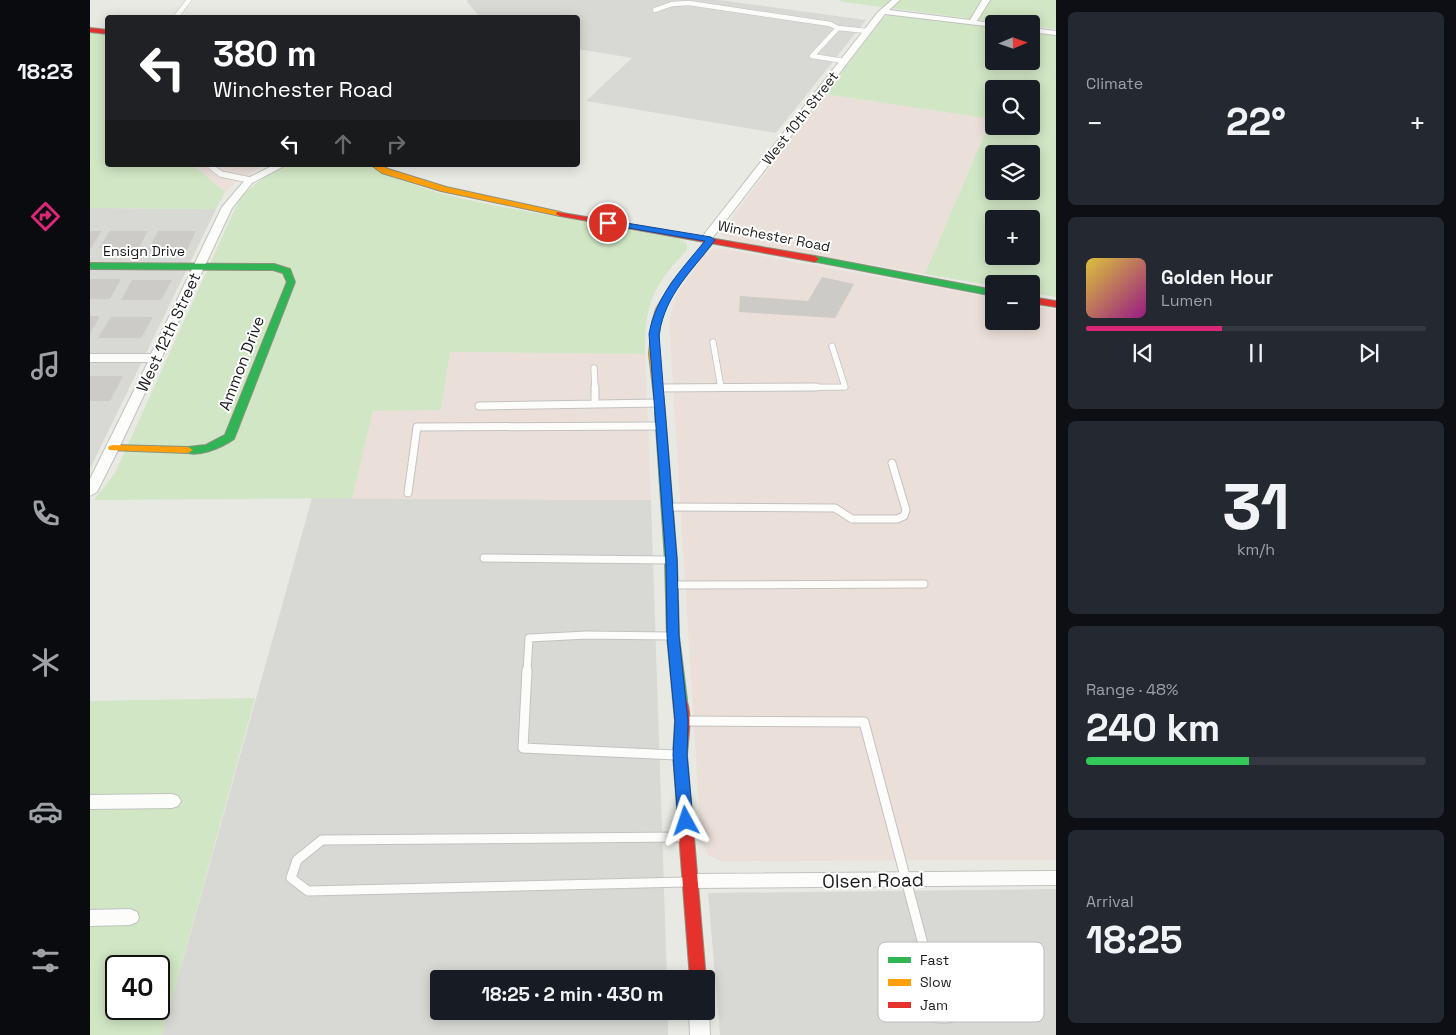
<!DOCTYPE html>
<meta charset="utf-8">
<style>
body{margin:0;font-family:"Space Grotesk",sans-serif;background:#242831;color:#f1f3f6;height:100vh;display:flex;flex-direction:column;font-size:19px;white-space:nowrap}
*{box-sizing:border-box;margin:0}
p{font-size:16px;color:#9ea1a6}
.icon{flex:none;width:28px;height:28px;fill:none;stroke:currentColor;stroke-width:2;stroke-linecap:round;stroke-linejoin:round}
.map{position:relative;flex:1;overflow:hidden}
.drawer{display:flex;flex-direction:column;gap:12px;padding:12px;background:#0d0f14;width:400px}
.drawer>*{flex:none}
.guide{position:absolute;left:15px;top:15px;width:475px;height:152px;border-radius:5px;box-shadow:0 2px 12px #0003;background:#202124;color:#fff;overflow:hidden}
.needle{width:32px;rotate:88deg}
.tools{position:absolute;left:895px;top:15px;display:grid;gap:10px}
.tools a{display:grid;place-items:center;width:55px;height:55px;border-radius:5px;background:#171b24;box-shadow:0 2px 12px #0003;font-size:25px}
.speed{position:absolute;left:15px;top:955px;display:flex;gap:10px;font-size:25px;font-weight:700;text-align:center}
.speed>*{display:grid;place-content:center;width:65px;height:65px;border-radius:50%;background:#171b24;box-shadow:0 2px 12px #0003;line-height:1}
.speed .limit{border:2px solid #111;border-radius:8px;background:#fff;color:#111}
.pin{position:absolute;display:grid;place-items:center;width:42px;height:42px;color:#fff;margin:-21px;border:2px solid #fff;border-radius:50%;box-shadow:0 1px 5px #0007}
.me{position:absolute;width:55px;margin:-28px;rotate:355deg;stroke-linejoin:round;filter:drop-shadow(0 0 4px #0008)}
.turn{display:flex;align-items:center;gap:18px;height:105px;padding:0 25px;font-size:22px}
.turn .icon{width:65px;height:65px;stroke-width:2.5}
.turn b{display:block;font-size:35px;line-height:42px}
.lanes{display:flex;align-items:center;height:48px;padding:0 25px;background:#0003;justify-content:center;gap:25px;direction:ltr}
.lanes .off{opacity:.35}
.big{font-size:38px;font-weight:800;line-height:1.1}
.drawer .widget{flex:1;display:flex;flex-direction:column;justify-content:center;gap:8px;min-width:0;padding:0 18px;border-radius:8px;background:#242831}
.drawer .dial{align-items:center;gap:0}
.dial b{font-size:65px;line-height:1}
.song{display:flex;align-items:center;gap:15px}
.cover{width:60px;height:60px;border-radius:8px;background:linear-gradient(135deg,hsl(50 70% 55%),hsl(310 70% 35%))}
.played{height:5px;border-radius:2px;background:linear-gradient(90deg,#db2777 40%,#363941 40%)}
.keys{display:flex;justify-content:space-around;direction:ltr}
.heat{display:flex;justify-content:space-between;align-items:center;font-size:28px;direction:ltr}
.charge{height:8px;border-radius:4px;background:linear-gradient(90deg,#34c759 48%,#363941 0)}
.trip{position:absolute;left:340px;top:970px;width:285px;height:50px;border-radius:5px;background:#171b24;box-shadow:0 2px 12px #0003;font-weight:800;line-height:50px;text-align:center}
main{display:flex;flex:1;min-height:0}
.tabs{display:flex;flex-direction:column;width:90px;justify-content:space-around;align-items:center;background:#090b0e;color:#9ea1a6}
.tabs .icon{width:35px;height:35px}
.tabs .current{color:#db2777}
.tabs b{font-size:22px;color:#f1f3f6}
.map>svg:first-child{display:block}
.residential{fill:#d8d8d5}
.commercial{fill:#ebdfd9}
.grass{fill:#d0e6c4;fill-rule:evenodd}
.building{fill:#cccbc7}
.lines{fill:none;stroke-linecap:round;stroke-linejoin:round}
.lane-far3-casing{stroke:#c2c2c0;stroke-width:5.5}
.lane-far2-casing{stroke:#c2c2c0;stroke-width:7}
.lane-far1-casing{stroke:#c2c2c0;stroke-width:9}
.lane-casing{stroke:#c2c2c0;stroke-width:11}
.street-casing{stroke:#c2c2c0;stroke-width:2}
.fast-casing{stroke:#8d927e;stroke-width:2}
.slow-casing{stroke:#8d927e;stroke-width:2}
.jam-casing{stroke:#8d927e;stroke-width:2}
.lane-far3{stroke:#fcfcfb;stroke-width:4.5}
.lane-far2{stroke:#fcfcfb;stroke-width:5.5}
.lane-far1{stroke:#fcfcfb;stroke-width:7}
.lane{stroke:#fcfcfb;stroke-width:9}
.street{fill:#fcfcfb;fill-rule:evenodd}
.fast{fill:#30b455;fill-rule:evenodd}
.slow{fill:#ff9f0a;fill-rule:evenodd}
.jam{fill:#e5322d;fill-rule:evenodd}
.route{fill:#1a73e8;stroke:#114b97}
.labels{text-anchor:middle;stroke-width:4;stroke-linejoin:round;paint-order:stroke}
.far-street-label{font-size:14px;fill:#1b1b1b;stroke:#fff}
.street-label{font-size:16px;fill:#1b1b1b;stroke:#fff}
.near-street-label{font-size:19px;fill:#1b1b1b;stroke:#fff}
.key{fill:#fff;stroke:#bbb;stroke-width:1}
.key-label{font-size:14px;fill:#1b1b1b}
</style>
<main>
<nav class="tabs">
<b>18:23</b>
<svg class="icon current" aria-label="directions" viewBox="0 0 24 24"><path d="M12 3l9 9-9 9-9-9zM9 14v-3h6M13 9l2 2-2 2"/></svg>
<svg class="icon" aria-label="music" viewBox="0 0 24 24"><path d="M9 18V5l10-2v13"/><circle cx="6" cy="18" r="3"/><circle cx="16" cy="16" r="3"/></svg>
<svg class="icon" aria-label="phone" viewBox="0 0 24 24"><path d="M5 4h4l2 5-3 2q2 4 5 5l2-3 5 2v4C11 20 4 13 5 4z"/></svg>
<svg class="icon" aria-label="climate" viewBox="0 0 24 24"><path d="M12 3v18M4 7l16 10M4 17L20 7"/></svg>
<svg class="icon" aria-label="car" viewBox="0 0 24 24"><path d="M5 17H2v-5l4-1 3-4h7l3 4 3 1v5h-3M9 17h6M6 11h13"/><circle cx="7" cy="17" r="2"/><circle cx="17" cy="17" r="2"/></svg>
<svg class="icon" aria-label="filters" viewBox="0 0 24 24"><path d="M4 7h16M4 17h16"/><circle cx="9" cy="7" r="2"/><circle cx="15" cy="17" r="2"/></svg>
</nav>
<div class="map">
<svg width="966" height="1035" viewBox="0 0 966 1035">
<rect width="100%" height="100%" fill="#e9e9e4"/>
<path class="residential" d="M378,0h252l146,20 -90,113 -190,-32 46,-43 -54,-9v-31l-98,-1 -13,-15z
M0,208l126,1 -126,260z
M222,498l339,2 16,479h-228v32h229v24h-506z
M966,889v146h-336l-12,-142z"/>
<path class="commercial" d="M735,94l166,25 -66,155 -195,-34 -7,-4 -1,-5z
M103,165h72l-30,18 -10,9z
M634,249l270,49v23h37v-16l25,5v550l-336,1 -12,-6 -7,-15 -32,-518 6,-25 29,-42 8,-5z
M360,352l195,2 6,146 -299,-2 21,-87 68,-1z"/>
<path class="grass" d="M749,0h217v29l-25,-3v-2h-19l-169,-22z
M799,15l105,12v34h37v-29l25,3v262l-25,-4v-9h-37v2l-69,-12 66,-155 -166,-25 59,-77zM904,89h37v37h-37zM904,154h37v37h-37zM904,219h37v37h-37z
M0,32l17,3 1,130h85l32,27 -9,17 -126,-1z
M200,165h75l38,16 36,12 47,11 194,35 7,5v6c-35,37 -42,52 -42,104l-195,-2 -9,58 -68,1 -21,87 -258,2 21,-27 125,-275c14,-14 30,-27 50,-33z
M165,698l-93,337h-72v-334zM26,966h43v43h-43z"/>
<path class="building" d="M0,231h12l-12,18z
M20,231h38l-10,18 -39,-1z
M68,231h38l-9,19h-39z
M732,277l32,7 -19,34 -96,-6 1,-16 68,5z
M0,279h31l-11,20h-20z
M42,280h40l-11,20h-40z
M0,316h10l-10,18z
M21,317h42l-12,21h-43z
M0,376h33l-13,25h-20z"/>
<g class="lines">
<defs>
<path id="lane-far3" d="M565,10l17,-6 17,-1 141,21 8,4 29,3
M85,18l14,-18
M748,28l-26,28 32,5
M119,165l6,5"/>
<path id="lane-far2" d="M124,169l7,5 29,6
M623,342l8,46
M504,368l1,20
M569,388l186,-1 -13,-41"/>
<path id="lane-far1" d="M505,387v17
M569,388l157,-1
M389,406l179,-3
M318,493l9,-66 245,-1
M579,507l166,1 17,11h45l7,-3 2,-6 -14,-47
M394,558l185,2
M584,585l250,-1
M437,671l2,-33 58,-3 83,1"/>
<path id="lane" d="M437,670l-4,78 153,7
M595,721l179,1 63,237
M592,837l-360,3 -25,20 -6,18 17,13 377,-9
M837,959c8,1 15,2 22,6 15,9 31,39 9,50 -31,16 -83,-31 -49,-51 5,-2 12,-3 18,-5z"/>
<path id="street" d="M802,0h8l-11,10 81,10 12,-20h8l-13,21 20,3h-3v3l-109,-13 -175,227h-8l-1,-2 1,-2 176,-225z
M941,28l25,3v4l-25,-3z
M184,165h12l-34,18 -20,25 -113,240 -22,44 -7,4v-17l58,-117h-58v-8h61l71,-147 24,-28z
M82,794l6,2 3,5 -3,5 -6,2 -82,1v-14z
M966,871v14l-365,3 -6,-2 -3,-5 3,-5 6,-2z
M40,909l7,3 2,5 -2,5 -7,3 -40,1v-16z
M616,1005l3,6 1,24h-20l-1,-24h17z"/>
<path id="fast" d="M725,256l179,34v6l-182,-35v-4z
M0,263l184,1 16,5 5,13 -61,157c-11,8 -40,21 -51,11l5,-3 18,-2 19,-10 62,-153 -4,-9 -10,-3 -183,-1z
M570,409l5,3 12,148 2,76 8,64 -2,3h-10l-2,-3 -6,-64 -2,-76 -10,-148z"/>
<path id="slow" d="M281,165h9l8,4 58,18 114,25 4,2 -4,2 -119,-25 -59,-18z
M621,237l4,3c-22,29 -53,56 -56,95 -2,25 4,52 6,77l-5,3 -4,-1 -7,-60 3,-32 4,-13 15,-25 37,-46z
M23,445l75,2 5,3 -5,3 -79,-3 -1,-2 1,-2z"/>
<path id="jam" d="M0,28l18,2v4l-18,-2z
M467,212l258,44 4,3 -4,3 -255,-46 -4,-2z
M941,297l25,4v6l-25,-4z
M590,695l5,2c8,15 3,41 2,58l19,224h-16l-17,-224 2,-34 -2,-21 2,-3z"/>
</defs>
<use href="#lane-far3" class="lane-far3-casing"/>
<use href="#lane-far2" class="lane-far2-casing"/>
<use href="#lane-far1" class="lane-far1-casing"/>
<use href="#lane" class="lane-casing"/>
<use href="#street" class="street-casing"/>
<use href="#fast" class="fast-casing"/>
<use href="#slow" class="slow-casing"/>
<use href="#jam" class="jam-casing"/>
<use href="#lane-far3" class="lane-far3"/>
<use href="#lane-far2" class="lane-far2"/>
<use href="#lane-far1" class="lane-far1"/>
<use href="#lane" class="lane"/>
<use href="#street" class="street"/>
<use href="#fast" class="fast"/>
<use href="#slow" class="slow"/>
<use href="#jam" class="jam"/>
</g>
<path class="route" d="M518,220l103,17 4,3c-23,31 -49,53 -56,94l18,226 2,76 9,85 -1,34 6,66 -2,4 -5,1 -5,-1 -3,-4 -5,-66 2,-34 -8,-85 -1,-76 -17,-226c7,-38 32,-64 56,-93l-100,-17v-3z"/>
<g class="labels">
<g class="far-street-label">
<text transform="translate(710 118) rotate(-52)" y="5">West 10th Street</text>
<text transform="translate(684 236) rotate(11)" y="5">Winchester Road</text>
<text x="54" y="256">Ensign Drive</text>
</g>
<g class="street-label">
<text transform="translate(78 332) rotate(-65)" y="6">West 12th Street</text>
<text transform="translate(151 363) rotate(-69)" y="6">Ammon Drive</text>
</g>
<g class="near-street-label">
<text transform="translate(783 880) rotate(-1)" y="7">Olsen Road</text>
</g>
</g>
<rect x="788" y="942" width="166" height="80" rx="8" class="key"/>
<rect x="798" y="957" width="23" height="6" fill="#30b455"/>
<rect x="798" y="979" width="23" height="7" fill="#ff9f0a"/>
<rect x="798" y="1002" width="23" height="6" fill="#e5322d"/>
<g class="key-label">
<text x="830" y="965">Fast</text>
<text x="830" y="987">Slow</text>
<text x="830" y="1010">Jam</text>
</g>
</svg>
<div class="tools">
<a><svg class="needle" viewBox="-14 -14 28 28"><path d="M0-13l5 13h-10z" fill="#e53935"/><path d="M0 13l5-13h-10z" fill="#9ea1a6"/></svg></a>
<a><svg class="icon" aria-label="search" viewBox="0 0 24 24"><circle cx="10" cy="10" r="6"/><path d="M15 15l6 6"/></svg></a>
<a><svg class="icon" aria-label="layers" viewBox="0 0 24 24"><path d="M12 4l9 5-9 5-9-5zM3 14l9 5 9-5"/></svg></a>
<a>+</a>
<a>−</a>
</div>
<div class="speed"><div class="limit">40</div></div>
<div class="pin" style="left:518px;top:223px;background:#d93025"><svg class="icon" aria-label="arrive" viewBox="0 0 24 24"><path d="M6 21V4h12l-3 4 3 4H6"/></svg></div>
<svg class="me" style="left:596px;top:821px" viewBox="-20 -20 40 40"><path d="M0-17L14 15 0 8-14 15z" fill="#1a73e8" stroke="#fff" stroke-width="4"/></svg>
<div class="trip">18:25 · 2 min · 430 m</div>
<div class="guide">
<div class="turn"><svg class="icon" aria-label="left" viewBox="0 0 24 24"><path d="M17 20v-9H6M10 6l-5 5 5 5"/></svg><div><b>380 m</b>Winchester Road</div></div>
<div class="lanes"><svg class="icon" aria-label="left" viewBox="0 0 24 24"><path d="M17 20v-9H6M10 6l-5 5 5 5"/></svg><svg class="icon off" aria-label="ahead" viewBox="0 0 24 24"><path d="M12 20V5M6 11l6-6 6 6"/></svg><svg class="icon off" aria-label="right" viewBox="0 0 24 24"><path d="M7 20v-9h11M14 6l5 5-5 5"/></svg></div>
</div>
</div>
<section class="drawer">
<div class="widget"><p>Climate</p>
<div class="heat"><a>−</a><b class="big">22°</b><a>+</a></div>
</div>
<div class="widget">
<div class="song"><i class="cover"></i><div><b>Golden Hour</b><p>Lumen</p></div></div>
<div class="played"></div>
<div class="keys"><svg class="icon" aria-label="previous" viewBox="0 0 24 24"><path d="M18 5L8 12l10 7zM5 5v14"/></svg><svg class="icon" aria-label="pause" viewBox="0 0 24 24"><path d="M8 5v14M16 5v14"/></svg><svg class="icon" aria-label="next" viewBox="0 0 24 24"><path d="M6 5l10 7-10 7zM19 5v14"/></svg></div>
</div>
<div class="widget dial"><b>31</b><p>km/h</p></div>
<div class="widget"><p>Range · 48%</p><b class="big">240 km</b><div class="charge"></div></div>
<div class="widget"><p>Arrival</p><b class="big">18:25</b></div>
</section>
</main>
